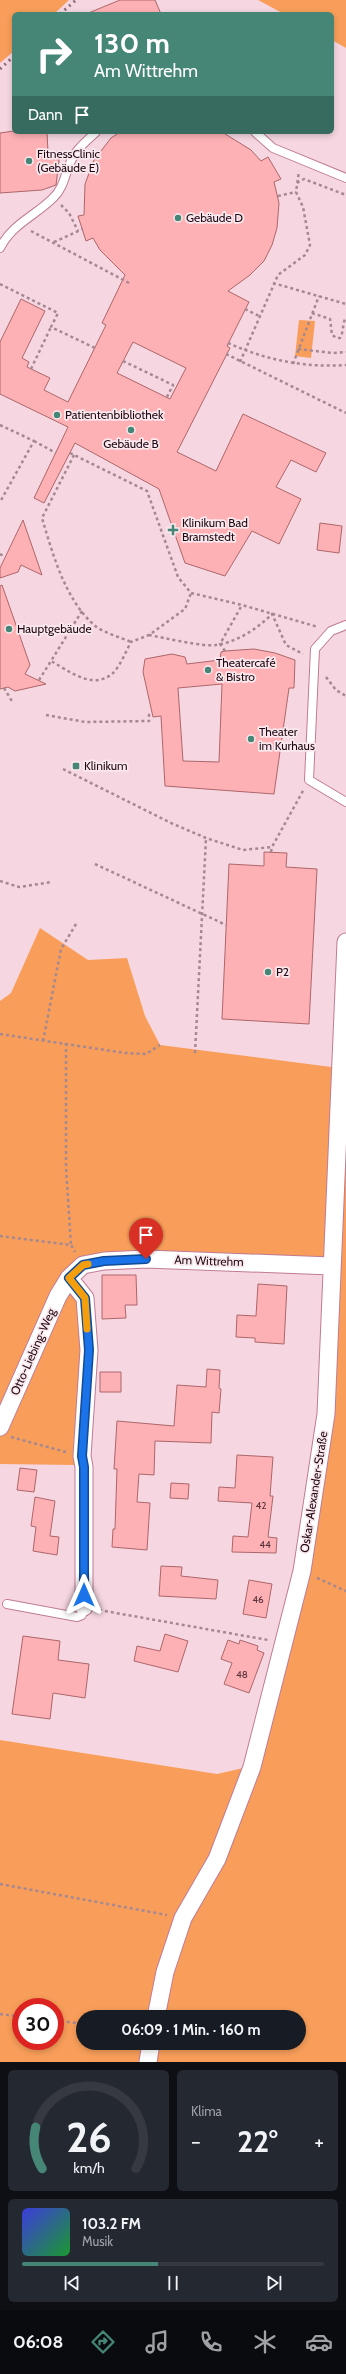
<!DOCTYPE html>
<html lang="de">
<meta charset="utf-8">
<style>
body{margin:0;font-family:Cabin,sans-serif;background:#242831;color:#f1f3f6;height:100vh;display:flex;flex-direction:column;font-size:15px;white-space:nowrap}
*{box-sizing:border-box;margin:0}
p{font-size:13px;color:#9ea1a6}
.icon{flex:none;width:22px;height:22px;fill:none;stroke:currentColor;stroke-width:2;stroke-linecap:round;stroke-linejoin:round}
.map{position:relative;height:2062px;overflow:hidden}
.drawer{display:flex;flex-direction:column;gap:8px;padding:8px;background:#0d0f14;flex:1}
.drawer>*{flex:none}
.top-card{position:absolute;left:12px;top:12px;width:322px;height:122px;border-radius:6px;box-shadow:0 2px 6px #0003;background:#458677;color:#fff;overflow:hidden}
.speed{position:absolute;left:12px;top:1998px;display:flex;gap:8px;font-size:20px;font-weight:700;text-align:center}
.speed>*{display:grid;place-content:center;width:52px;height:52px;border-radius:50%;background:#171b24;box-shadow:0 2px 6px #0003;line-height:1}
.speed .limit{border:6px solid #d22;background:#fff;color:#111}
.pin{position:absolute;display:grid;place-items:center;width:34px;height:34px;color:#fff;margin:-41px -17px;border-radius:50% 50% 50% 0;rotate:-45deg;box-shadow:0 0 4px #0007}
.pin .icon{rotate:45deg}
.me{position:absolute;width:44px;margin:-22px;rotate:0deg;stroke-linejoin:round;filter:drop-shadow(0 0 3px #0008)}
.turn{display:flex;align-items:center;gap:14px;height:84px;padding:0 16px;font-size:18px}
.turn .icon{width:52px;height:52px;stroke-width:2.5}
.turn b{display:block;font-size:28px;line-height:34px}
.then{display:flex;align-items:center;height:38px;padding:0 16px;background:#0003;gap:8px;font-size:15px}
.big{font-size:30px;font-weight:800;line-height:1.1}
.drawer .tile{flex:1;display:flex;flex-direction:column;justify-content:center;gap:6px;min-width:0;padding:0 14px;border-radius:6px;background:#242831}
.drawer .dial{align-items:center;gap:0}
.dial svg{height:104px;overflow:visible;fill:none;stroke:#363941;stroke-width:7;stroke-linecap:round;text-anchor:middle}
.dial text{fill:#f1f3f6;stroke:none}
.song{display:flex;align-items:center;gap:12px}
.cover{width:48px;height:48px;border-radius:6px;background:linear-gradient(135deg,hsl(240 70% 55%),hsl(130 70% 35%))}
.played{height:4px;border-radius:2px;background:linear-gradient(90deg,#458677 45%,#363941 45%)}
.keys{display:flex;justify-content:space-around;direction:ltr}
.heat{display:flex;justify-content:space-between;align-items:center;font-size:22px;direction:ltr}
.drawer .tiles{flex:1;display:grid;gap:8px;grid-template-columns:1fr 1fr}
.tile:last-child{grid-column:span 2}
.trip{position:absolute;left:76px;top:2010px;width:230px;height:40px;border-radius:20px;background:#171b24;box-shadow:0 2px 6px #0003;font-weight:800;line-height:40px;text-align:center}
.menu{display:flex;height:64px;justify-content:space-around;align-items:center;background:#090b0e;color:#9ea1a6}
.menu .icon{width:28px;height:28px}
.menu .active{color:#458677}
.menu b{font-size:18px;color:#f1f3f6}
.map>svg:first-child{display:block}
.green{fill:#f89e5a;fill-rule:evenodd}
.building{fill:#feb1b5;stroke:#ac666a;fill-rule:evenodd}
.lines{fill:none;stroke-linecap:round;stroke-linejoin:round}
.service-casing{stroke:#c07b95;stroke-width:10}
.minor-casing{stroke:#c07b95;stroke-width:19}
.path{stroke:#a58892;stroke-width:2.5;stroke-dasharray:3 3;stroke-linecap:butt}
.service{stroke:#fff;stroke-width:8}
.minor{stroke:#fff;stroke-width:17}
.rail{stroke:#8a6e78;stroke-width:3;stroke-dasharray:2 4;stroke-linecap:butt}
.route-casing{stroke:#114b97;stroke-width:10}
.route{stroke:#1a73e8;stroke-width:7}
.slow{stroke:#f59e0b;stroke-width:7}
.poi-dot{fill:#458677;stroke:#f9e9ee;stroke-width:1.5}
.labels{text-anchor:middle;stroke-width:3.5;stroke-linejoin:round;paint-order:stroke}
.number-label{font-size:10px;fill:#58323b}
.poi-label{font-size:12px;fill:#210812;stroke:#f9e9ee;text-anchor:start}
.street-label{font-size:12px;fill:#210812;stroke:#f9e9ee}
</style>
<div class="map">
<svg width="346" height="2062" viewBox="0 0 346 2062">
<rect width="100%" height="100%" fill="#f6d7e1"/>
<path class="green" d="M0,0h69l-15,14h-40v37l-14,12z
M258,0h88v48l-14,-8v-26h-48z
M299,320l16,1 -4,37 -16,-2z
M40,928l48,32 39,-2 18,58 15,29 179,23 7,-126v1120h-346v-322l217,34 35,-8 32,-123 42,-229 1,-157 -184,-6 -74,27 13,21 -3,160 -4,6 -75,-1v-463l11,-8zM21,2007h34v34h-34zM83,2017h216v26h-216z"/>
<path class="building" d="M120,0h35l6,14h-75z
M14,131l33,1 1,20h12l-4,33 -14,5 -42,3v-60z
M120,132h102l29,18 10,11 7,-4 13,22 -7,3 5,21 -2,25 -5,17 -8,16 -14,14 -22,16 21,11 -22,44 3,2 -53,104 39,19 27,-57 83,39 -10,19 -25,-12 -15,27 25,12 -22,45 -27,-13 -27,45 -40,-13 -26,-74 -84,-46 -31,60 -10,-5 34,-71 -68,-33v-52l21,-43 24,12 -23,47 7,4 -2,5 23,11 -6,12 24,12 38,-77 -4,-2 23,-48 -25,-25 -7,-12 -7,3 -8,-25 6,-1 1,-31 9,-24 17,-22zM133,342l53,26 -16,31 -53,-26z
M23,520l19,55 -21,-10 -3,7 -18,6v-10z
M320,523l22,3 -3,27 -22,-3z
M2,585l28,80 -5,9 21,10 -31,7 -7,-4 -8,2v-103z
M254,649l21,4 20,7 -1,28h-5l-15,106 -109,-8 -4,-70 -8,1 -10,-45 2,-13 27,-5 13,3 2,7 33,-4 1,-8 4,-1zM222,684l-3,78 -36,-1 -5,-73z
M264,852l23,1 -1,14 31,2 -8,155 -87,-5 7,-155 35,2z
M102,1275h34l1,30h-12l1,13 -24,1z
M258,1284l29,2 -3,58 -29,-2v-4l-19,-1 1,-22 19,1z
M207,1369l13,1 -1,18 2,1 -2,24 -7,-1 -1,31 -56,-2 -1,34 -15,-1 -2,28 13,1 -3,47 -35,-3 1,-18h2l2,-60h-3l3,-48 57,5 3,-41 29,2z
M100,1372h21v20h-21z
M237,1455l36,2 -3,39h3l-5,41 9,1 -1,15 -44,-1 1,-16 15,1 4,-34 -34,-2 1,-14 16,1z
M20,1468l17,2 -3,22 -17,-2z
M171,1483l18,1 -1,15 -18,-1z
M35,1497l20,4 -5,35 9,1 -2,18 -24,-4 3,-24 -5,-1z
M161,1566l21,1 -1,9 37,4 -2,19 -57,-3z
M249,1580l23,4 -6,34 -23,-4z
M165,1634l23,7 -10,31 -44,-11 3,-15 23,5z
M23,1636l37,5 -2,19 31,4 -4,34 -32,-5 -3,26 -38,-5z
M228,1640l11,4 1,-4 18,6 -1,4 7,3 -15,40 -25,-9 8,-21 -11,-4z"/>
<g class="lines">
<defs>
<path id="service" d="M255,132l18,16 73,30
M0,248c12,-24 35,-32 53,-50 12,-11 12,-27 20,-41 5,-10 15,-17 23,-25
M346,625l-15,6 -16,18 -6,131 37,22
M7,1604l70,13 5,-2 2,-8"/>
<path id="minor" d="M69,1278l16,20 4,52 -7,106 2,11v140
M0,1427l58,-131 11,-18 14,-13 21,-4 42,-2 185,7
M156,2017l9,-45 18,-54 34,-59 35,-92 50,-196 24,-157 20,-472
M148,2062l3,-19"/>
</defs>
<use href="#service" class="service-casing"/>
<use href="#minor" class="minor-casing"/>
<path class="path" d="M297,183l7,-4 42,16
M278,196l18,-4
M61,205l8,8 9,18
M31,231l100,53
M54,242l29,-13
M273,283l73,21
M0,284l58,29 -7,14 44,21
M245,309l14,7
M312,313l18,6 2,16 5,3h3c4,-6 2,-14 6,-21
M228,343c38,17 77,25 118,22
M298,349l35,4 13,-1
M226,354l120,59
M123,361l50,24 -6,12
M240,362l38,-87 27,-20 5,-10 -7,-38 -7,-15 3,-21
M293,364l26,-68
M31,369l20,-42
M0,425l34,16 -34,61
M34,441l22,12
M70,453l77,38 31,86 13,16 51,12 76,22
M74,455l-32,63c11,37 23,81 52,107 9,8 26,12 37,17
M0,554l5,3
M82,611l-31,50c18,10 41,29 61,13 8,-7 14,-23 19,-32l18,-7 36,-26 6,-16
M149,635c16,3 54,12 67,10 21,-3 41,-16 56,-31l14,31 17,9
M225,651l-5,-7 22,-39
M326,677l10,13 10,6
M39,680l12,-19
M4,688l9,15
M46,715l39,7 64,-1v-9
M63,769l108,54 35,15 37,12 29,-3 32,-58
M271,852l1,-5
M95,864l131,61
M0,881l19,6 33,-5
M0,1034l125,19 21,1 14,-9
M43,1041l18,-92 15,-25
M66,1043v125l5,77
M195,1053l11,-215
M0,1236l71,9 4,7
M11,1437l55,15
M317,1578l29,13
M99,1610l169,30
M0,1884l167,31
M0,2014l21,3
M55,2020l28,4"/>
<use href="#service" class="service"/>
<use href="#minor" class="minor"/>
<path class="rail" d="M60,14l16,-14
M0,69l14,-13"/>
</g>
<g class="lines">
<defs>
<path id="route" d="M84,1595v-128l-2,-11 7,-106 -4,-52 -16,-20 14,-13 21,-4 42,-2"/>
</defs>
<use href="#route" class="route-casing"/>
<use href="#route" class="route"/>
<path class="slow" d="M87,1329l-2,-31 -16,-20 14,-13 5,-1"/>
</g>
<g class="poi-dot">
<circle cx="29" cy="161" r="4"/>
<circle cx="178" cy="218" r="4"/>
<circle cx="57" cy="415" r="4"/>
<circle cx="131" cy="430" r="4"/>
<path d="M171 524h4v4h4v4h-4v4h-4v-4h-4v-4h4z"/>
<circle cx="9" cy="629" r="4"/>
<circle cx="208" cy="670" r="4"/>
<circle cx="251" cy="739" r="4"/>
<rect x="72" y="762" width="8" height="8" rx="2"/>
<circle cx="268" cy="972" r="4"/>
</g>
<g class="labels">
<g class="number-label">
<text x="261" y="1509">42</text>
<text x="265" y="1548">44</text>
<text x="258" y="1603">46</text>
<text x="242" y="1678">48</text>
</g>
<g class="poi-label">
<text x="37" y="158">FitnessClinic<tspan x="37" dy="14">(Gebäude E)</tspan></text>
<text x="186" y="222">Gebäude D</text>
<text x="65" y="419">Patientenbibliothek</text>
<text x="131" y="448" text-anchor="middle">Gebäude B</text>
<text x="182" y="527">Klinikum Bad<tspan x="182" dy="14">Bramstedt</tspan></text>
<text x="17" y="633">Hauptgebäude</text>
<text x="216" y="667">Theatercafé<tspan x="216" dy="14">&amp; Bistro</tspan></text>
<text x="259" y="736">Theater<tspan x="259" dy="14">im Kurhaus</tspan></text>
<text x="84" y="770">Klinikum</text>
<text x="276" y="976">P2</text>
</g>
<g class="street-label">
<text transform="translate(209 1261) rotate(2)" y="4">Am Wittrehm</text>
<text transform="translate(33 1352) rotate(-66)" y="4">Otto-Liebing-Weg</text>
<text transform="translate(314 1492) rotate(-81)" y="4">Oskar-Alexander-Straße</text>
</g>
</g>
</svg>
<div class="speed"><div class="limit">30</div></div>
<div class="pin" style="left:146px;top:1259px;background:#d93025"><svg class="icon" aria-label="arrive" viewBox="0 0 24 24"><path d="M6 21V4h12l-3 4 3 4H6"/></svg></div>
<svg class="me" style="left:84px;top:1595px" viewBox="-20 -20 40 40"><path d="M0-17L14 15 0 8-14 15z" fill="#1a73e8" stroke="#fff" stroke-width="4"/></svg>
<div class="trip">06:09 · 1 Min. · 160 m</div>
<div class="top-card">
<div class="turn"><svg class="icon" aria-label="right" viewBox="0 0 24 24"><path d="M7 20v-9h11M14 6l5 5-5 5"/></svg><div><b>130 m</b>Am Wittrehm</div></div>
<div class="then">Dann<svg class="icon" aria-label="arrive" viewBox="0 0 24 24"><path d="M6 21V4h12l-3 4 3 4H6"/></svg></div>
</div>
</div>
<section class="drawer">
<div class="tiles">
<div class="tile dial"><svg viewBox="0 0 100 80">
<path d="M14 69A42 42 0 1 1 86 69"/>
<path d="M14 69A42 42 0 0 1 9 37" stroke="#458677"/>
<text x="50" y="56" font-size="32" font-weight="700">26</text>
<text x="50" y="72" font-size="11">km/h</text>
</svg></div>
<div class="tile"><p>Klima</p>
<div class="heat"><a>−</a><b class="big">22°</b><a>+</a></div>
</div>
<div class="tile">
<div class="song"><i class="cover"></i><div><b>103.2 FM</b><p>Musik</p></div></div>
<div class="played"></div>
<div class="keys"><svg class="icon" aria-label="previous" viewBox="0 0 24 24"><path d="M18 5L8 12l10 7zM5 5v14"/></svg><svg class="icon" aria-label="pause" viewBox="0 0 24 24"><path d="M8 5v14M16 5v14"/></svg><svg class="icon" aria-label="next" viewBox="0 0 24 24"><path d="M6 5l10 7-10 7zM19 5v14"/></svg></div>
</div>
</div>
</section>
<nav class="menu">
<b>06:08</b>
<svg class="icon active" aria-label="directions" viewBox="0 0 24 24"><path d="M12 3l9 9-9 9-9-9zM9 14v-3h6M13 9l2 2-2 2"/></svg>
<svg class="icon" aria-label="music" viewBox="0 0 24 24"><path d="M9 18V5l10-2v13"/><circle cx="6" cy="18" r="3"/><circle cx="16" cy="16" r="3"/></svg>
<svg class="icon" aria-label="phone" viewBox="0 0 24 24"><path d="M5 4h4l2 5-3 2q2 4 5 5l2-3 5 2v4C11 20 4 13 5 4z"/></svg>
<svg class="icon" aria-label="climate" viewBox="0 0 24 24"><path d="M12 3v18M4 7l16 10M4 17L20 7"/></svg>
<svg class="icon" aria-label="car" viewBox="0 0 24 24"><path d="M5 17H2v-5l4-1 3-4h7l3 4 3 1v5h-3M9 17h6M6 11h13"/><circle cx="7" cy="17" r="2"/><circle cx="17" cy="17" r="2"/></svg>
</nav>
